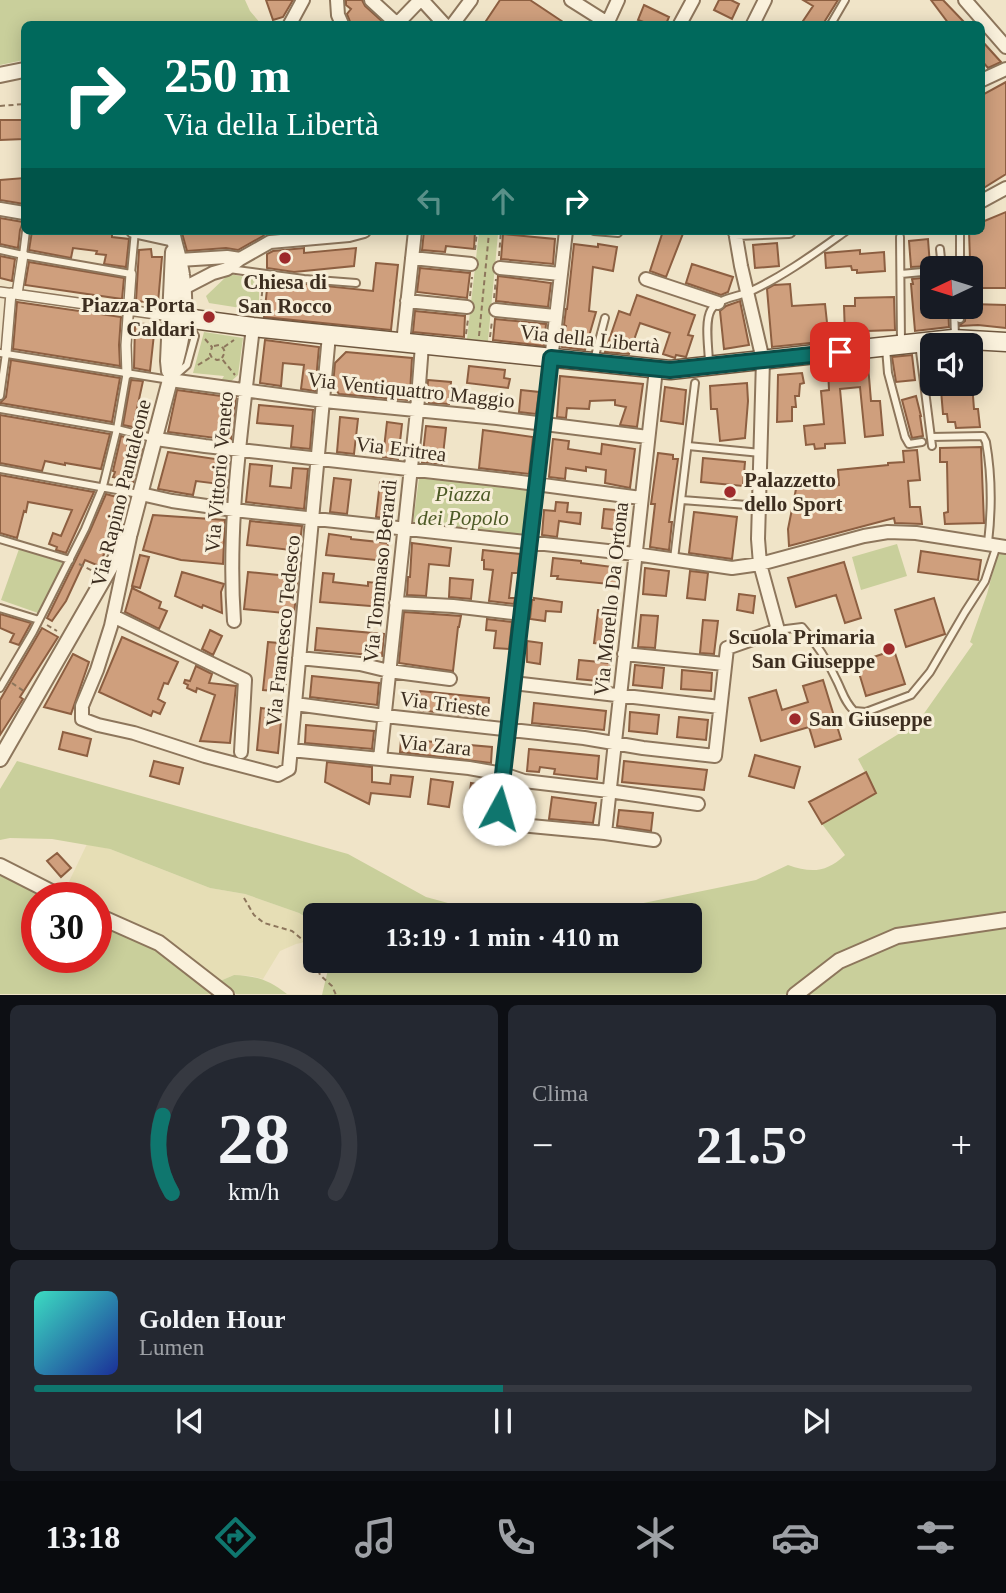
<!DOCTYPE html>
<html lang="it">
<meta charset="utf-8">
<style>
body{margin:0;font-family:Georgia,serif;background:#242831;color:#f1f3f6;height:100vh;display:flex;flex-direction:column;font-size:26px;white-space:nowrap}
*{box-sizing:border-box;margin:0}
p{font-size:23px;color:#9ea1a6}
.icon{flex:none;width:38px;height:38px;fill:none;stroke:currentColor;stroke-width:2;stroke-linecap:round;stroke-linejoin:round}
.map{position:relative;height:995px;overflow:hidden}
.sheet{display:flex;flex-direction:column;gap:10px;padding:10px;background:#0d0f14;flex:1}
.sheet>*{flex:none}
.banner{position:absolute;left:21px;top:21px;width:964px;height:214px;border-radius:10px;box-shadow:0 4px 18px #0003;background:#00695c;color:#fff;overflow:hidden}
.needle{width:46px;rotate:266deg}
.tools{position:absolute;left:920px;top:256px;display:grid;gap:14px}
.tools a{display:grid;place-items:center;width:63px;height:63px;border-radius:10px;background:#171b24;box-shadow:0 4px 18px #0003;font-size:35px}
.speed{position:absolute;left:21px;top:882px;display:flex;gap:14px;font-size:35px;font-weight:700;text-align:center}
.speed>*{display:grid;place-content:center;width:91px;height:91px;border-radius:50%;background:#171b24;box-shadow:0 4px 18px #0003;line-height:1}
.speed .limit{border:10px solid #d22;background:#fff;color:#111}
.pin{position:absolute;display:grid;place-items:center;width:60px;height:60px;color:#fff;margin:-30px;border-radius:14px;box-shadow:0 4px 10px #0006}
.me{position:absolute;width:77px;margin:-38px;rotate:6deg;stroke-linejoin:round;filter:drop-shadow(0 0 5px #0008)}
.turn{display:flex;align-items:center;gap:24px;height:147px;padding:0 28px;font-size:32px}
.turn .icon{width:91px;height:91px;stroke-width:2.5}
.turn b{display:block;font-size:49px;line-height:60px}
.lanes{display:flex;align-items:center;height:66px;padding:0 28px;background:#0003;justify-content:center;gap:35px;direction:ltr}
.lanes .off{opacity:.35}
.big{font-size:52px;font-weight:700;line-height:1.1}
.sheet .widget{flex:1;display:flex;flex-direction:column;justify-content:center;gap:10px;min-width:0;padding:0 24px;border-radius:10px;background:#242831}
.sheet .dial{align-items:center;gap:0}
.dial svg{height:182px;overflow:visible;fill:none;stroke:#363941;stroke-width:7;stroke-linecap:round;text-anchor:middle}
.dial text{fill:#f1f3f6;stroke:none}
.song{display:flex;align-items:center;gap:21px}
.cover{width:84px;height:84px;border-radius:10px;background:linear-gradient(135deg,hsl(170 70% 55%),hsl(230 70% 35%))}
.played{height:7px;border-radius:4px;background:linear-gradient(90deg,#0f766e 50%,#363941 50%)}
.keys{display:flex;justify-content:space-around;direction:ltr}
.heat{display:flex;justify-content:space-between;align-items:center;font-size:38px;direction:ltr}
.sheet .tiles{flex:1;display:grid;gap:10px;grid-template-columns:1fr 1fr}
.widget:last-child{grid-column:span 2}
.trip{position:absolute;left:303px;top:903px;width:399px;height:70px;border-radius:10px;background:#171b24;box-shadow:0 4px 18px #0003;font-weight:700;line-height:70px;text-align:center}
.dock{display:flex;height:112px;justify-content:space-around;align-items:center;background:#090b0e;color:#9ea1a6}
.dock .icon{width:49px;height:49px}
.dock .selected{color:#0f766e}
.dock b{font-size:32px;color:#f1f3f6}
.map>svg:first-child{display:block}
.farmland{fill:#e6deb5}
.green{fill:#c9cf9b}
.building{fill:#cf9f7d;stroke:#8d5f41;stroke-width:2}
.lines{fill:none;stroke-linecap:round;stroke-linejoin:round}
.service-casing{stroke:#8d765c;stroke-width:10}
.pedestrian-casing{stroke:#8d765c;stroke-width:12}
.minor-casing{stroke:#8d765c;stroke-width:16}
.tertiary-casing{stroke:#8d765c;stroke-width:18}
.secondary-casing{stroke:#6f573f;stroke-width:21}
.path{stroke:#8d765c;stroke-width:2;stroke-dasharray:5 3.5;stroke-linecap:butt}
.service{stroke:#faf1dc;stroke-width:6}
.pedestrian{stroke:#faf1dc;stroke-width:9}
.minor{stroke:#faf1dc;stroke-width:12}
.tertiary{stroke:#faf1dc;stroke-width:14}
.secondary{stroke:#faf1dc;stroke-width:18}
.route-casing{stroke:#0a4d48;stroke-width:18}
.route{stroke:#0f766e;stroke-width:12}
.poi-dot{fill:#9e2a2b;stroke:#f7eed8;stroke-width:2.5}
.labels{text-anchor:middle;stroke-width:6;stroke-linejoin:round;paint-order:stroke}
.poi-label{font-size:21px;font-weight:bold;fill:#3d2e20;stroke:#f7eed8;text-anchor:end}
.street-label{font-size:21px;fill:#3d2e20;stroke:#f7eed8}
.park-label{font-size:21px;font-style:italic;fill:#4d5a26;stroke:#f7eed8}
</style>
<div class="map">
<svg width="1006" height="995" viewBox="0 0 1006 995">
<rect width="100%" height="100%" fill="#f0e4c8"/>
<path class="farmland" d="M87,844l23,5 100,39 35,6 54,19 16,10v17l-19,4 -16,7 -17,28 -12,-3 -17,-1 -14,6 -43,-33 -81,-41v-9h-20l-12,-6z"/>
<path class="green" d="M0,0h245l5,11 11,13h-237v36l-24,5z
M479,232l19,2 -10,107 -21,-2z
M229,274l22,4 8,7v19l-11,-1 -1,6 -38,-6 -3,-7z
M204,332l39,6 -5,37 -11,10 -8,-1 5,-8 -31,-3z
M419,478l110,12 -5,46 -111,-13z
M897,544l10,32 -46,14 -9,-33z
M19,549l45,14 -26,50 -37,-13z
M998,553l8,2v439l-684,1 8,-34h360v-46h-105l171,-35 32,-15c23,8 38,8 57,-10l-23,-31 54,-31 -18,-34 60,-37 55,-78 -3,-2 17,-48z
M17,761l331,93 78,43 66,18h-177v8l-16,-10 -54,-19 -35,-6 -100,-39 -58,-10 -42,-1 -10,2v-51z
M0,874l52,24h-15v59h59v-39l53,24 69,52h-218z
M234,975c23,1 35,5 53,19h-51l-16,-13z"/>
<path class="building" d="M266,0h27l-10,17 -10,3z
M346,0h16l3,6 20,18h-34l-4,-10 4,-5 -5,-4z
M500,0h30l36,24h-82z
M719,0h12l8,4 -7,15 -18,-9z
M803,0h35l-15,24h-22l12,-18z
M931,0h12l23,24h-17z
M644,5l25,12 -3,7h-17l-11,-4z
M982,41l19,21 -13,6 -6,-7z
M1006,82v92l-24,15v-94z
M0,120h24v19l-24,1z
M24,178v26l-24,-4v-20z
M1006,212v76h-35l-2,-57h13v-9z
M0,218l23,4 -3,8 -2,18 -18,-4z
M32,231h59l21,3v3l17,2 -3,28 -22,-3 2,-9 -10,-1 1,-3 -24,-3 -2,10 -42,-8z
M212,231h56l-5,5 -25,14 -12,-2 -39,3 -5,-18z
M424,231h51l-1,18 -28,-3 -1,6 -23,-2z
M663,231h21l-18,46 -16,-6z
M503,234l52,5 -2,25 -52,-5z
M928,239l2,27 -19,1 -2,-26z
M777,243l2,23 -24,2 -2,-23z
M574,244l24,3v-3l19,3 -4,24 -20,-4 -4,44 7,1 -11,38 -23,-3 4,-21 -2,-1 2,-16h1z
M304,248v5l52,-5 -2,18 -60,6 -27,-4v-14l6,-3z
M151,249l1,8h10l-4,46 -22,-2 3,-51z
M860,250v4l24,-2 1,19 -28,2v-3h-5l-1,-4 -25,2 -1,-15z
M0,256l15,3 -3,22 -12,-3z
M29,262l95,16 -2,21 -97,-14z
M376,263l22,2 -7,65 -127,-13 4,-37 105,11z
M692,264l41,13 -5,15 -7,3 -35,-12z
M420,268l50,5 -3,25 -50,-6z
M498,276l53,7 -3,24 -52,-6z
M930,277l3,29h15l1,21 -34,4 -4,-47h2l-1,-5z
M790,284l2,22 33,-2 4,37 -57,6 -5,-58 7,-4z
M637,295l58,20 -7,20 5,1 -7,21 -10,-2 -1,3 -12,-4 7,-21 -30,-10 -11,31 -24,-2 14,-41 11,4z
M894,297l1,33 -28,1v3l-22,1 -1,-29h11v-8z
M740,301l9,44 -25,4 -4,-38 6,-5z
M17,302l104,15 -2,28 1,21 -107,-17z
M971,304l35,1v23l-28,-3 -18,1v-1l5,-4 1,-15h5z
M415,311l50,5 -1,21 -51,-5z
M495,319l51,5 -2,22 -51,-6z
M135,323l20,2 -5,46 -16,-3z
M265,340l54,7 -4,44 -14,-2 3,-24 -21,-2 -2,23 -21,-3z
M346,352l66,6 -2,35h-2l-1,7 -68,-6 -6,-9 2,-22z
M912,355l3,25 -19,2 -4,-25z
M11,360l109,18 -8,44 -112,-19 6,-6z
M868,365l3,36h9l3,34 -18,2 -5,-50 -20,2 5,54 -20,1v4l-10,1 -1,-5 -8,1 -2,-19 20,-2 -3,-33 8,-1 -1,-20z
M469,366l36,4 -1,8 6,1 -2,9 -41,-5z
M802,373l2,10 -4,1 -1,12h-4l1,11h-4v14l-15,1 1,-47z
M560,376l83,8 -6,43 -17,-2 6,-18 -11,-2v-5l-25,1 -1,8 -22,-1 -1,10 -9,-1z
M131,380l12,1 -10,46 -10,-2z
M428,380l23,2 -2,22 -20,-1 1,-8h-3z
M747,383l1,18 -3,37 -25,3 -3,-32h-6l-1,-23z
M972,383l2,26h4l2,18 -24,1 -1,-6h-7l-1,-8h-4l-2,-24z
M665,387l21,3 -3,34 -22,-3z
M177,390l59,8 -5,42 -63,-8z
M521,390l18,2 -3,22 -17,-2z
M916,396l5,20h-1l3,20 -11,2 -10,-38z
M259,405l54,5 -3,39 -19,-2 2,-21 -36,-3z
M0,415l110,19 -9,35 -36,-6v2l-20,-4 -3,10 -42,-8z
M340,417l18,2 -4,35 -17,-2z
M387,422l15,2 -4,35 -15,-2z
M426,426l20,2 -4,36 -20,-2z
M483,430l50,7 -4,37 -50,-6z
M121,436l7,2 -1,8 15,3 -9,33 -20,-5 2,-5 -2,-1z
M553,439l16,2 -1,8 33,5 1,-10 33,5 -5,39 -25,-5 1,-13 -20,-3v4l-20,-3 -1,11 -16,-2z
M981,447l3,76 -39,1 -1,-11 4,-1 -1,-50h-7v-14z
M917,450l3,30 -12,1 2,26h10l2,17 -27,-1 -1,-5 -105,28 -1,-17 8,-40 43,-4 -1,-15 50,-5v-2l16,-1 -1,-11z
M168,452l61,9 -3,39 -8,-1 2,-15 -24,-3 -3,14 -35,-6z
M658,453l15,2v4h5l-9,63h3l-3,28 -19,-3 5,-43h-4z
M703,458l42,4 -2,24 -42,-4z
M250,464l22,2 -2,20 21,2 2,-20 15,1 -4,40 -58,-7z
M0,475l94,17 -28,61 -10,-3 1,-3 -8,-3 4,-11 8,3 11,-26 -44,-8 -2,10 -2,-1 -7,27 -17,-5z
M334,478l17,2 -4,34 -17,-2z
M380,482l17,2 -5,35 -16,-2z
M106,494l21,6 -28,66 -14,-6 -19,41 -14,20 -5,-3 43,-87z
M556,502l12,1 -1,9 14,1 -1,11 -21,-3 -2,16 -15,-2 2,-25 11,1z
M604,509l23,2 -2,20 -23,-3z
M694,512l43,5 -5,42 -43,-6z
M153,515l72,5 -2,44 -42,-4 -38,-10z
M250,521l52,5 -3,25 -52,-6z
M329,534l22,3v2l37,4 -2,18 -60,-6z
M412,543l39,5 -2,18 -20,-2 -3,32 -19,-1 1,-18h2z
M483,550l37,4 -2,19h-6l-3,25h6l-1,6 -25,-3 4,-31 -9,-1v-9h-2z
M921,551l60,9 -3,20 -60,-8z
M140,555l9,2 -9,31 -8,-2z
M553,558l28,3v2l40,5 -2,17 -62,-6 1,-3h-7z
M844,562l17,56 -16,5 -9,-28 -40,12 -8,-29z
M645,568l24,3 -3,25 -23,-2z
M690,571l18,2 -3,27 -18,-2z
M182,572l42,12 -3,8 1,21 -19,-8 -1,3 -27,-12z
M248,572l50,5 -4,37 -50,-5z
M323,573l11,1 -1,8 35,4v-4l18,2 -3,23 -63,-5z
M450,578l23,2 -2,19 -22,-2z
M132,588l29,14 -2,6 8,3 -8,18 -34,-17z
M739,594l16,2 -2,17 -16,-3z
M534,598l28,4 -1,10 -15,-1 -1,10 -15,-2 2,-19h2z
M934,598l11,36 -39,13 -11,-37z
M598,610l18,2 -4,33 -18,-2z
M404,612l57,4 -2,11h-1l-5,44 -54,-8z
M0,614l31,9 -12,22 -9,-3 4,-8 -14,-6z
M641,615l17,1 -3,32 -17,-1z
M487,619l25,3 -3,27 -15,-1 2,-17 -10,-1z
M703,620l15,1 -4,33 -14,-1z
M42,628l16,9 -38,60 3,2 -23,36v-35z
M317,628l67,6 -2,22 -67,-6z
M210,630l12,6 -9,19 -11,-6z
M122,637l56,25 -10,22 -4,-1 -6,16 7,4 -5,11 -7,-3 -2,5 -52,-24z
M527,641l15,2 -2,21 -13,-2z
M268,642l22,2 -5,48 -22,-2z
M894,650l11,34 -39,12 -10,-33z
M73,654l16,8 -18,52 -27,-7z
M579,660l31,3 -1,19 -32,-3z
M635,665l29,3 -2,20 -29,-3z
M196,666l16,8 -3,9 27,3 -6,57 -30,-2 15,-46 -18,-7 -1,4 -9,-4 1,-3 -4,-2 1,-3 5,1z
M682,670l30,3 -1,18 -30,-2z
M312,676l67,7 -2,22 -67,-8z
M823,680l18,59 -26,8 -6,-20 -48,14 -12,-43 27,-8 6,20 26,-8 -5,-16z
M420,691l69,7 -1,20 -70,-8z
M534,703l72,8 -2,19 -72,-7z
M261,708l21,3 -4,42 -21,-3z
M630,712l29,3 -2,19 -28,-3z
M679,717l29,3 -2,20 -29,-3z
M306,725l68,6 -2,18 -67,-6z
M63,732l28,7 -4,17 -28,-7z
M401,739l91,8 -1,16 -91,-11z
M529,749l70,7 -2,23 -43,-5 1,-5 -15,-2 -1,5 -12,-1z
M755,755l45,12 -6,21 -45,-12z
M154,761l29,7 -4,16 -29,-8z
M624,761l83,9 -3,20 -82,-8z
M327,762l45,5v15l18,2 1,-9 22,2 -3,20 -39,-4 -2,11 -44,-22z
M866,772l10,21 -54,31 -13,-22z
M431,779l22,3 -4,25 -21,-3z
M471,783l22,3 -4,35 -22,-3z
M552,797l44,6 -3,20 -44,-4z
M619,810l34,3 -2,18 -34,-5z
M57,853l14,15 -10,9 -14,-16z"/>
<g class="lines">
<defs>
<path id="service" d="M831,24l14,-24
M594,231l24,2
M900,237l1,105
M940,249l2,19
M0,250l23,5 108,19 4,-43
M23,255l3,-24
M960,268v-37
M229,269l75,10 52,4
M901,274l32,-3
M954,306l1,31
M960,319v-13
M919,343l13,103
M886,348l2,25 17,64 4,7 13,-2
M0,353l170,27 17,-15 8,-29 -9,-16
M594,360l11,-42
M709,364c0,-14 -5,-42 2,-54 7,-12 26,-13 38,-18 35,-16 66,-39 97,-61
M0,396l6,-43
M0,409l117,20 39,10
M931,437l52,-1 3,6c6,34 6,67 2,101
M688,446l73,7
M0,469l139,25
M682,500l78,6
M0,539l70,21
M674,559l21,-176
M0,608l39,12
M778,630l24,-3c14,16 26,34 35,54 6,12 7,20 17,30l12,1 45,-17 19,-23 35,-60 20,-31 12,-36
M0,688l33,-56 52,-103 18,-43 14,-57 9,-52"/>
<path id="pedestrian" d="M0,292l170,24
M17,294l6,-39
M6,353l5,-60
M127,374l-1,-29 5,-71"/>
<path id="minor" d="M337,0l1,15 4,9
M371,0l26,24
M422,0l22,24
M571,0l38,24
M965,0l41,47
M290,24l13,-24
M397,24l23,-24
M453,24l18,-24
M607,24l11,-24
M680,24l13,-24
M753,24l12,-24
M982,80l24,-11
M982,201l24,-13
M0,209l24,4
M133,231l41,9
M566,231l-67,578 7,13 14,3 85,8 49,7
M735,233l54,-2
M412,258l59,6
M179,260l48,-3 13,2
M500,268l60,6
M646,279l72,24
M184,288l29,-15 14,-4 13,-10 30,-17 79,-7 15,-4
M407,301l60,6
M496,310l59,6
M403,343l12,-112
M170,380l154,21 173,17 151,19
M156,439l49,7 308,35 128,17
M141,494l31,7 62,9 401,44 97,14 28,-4 104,-28 24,-4 28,1 90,14
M130,537l-19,89 -14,44 -15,36v13l16,6 36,8 71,23 73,19 11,-6 40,-434
M396,603l57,3 69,8
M113,616l132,64 -4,72
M234,621c-7,-99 8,-197 19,-294
M624,654l101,10
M299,658l61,6 29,7 61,8
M513,683l207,24
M295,704l90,12 199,22 59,10 72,8 12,-108 51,-18 -18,-66 -2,-25 5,-179 -22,-94 -6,-35
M291,750l178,18 34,6 21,7 85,10 89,13
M380,759l37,-348 5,-66
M605,833l51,-464"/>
<path id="tertiary" d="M0,75l24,-5
M169,371l-1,-10 5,-109
M0,759l130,-226 40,-153c12,-34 18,-70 12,-105 -2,-15 -7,-29 -10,-44
M0,866l63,32
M96,915l63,28 67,52
M795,995l44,-34 58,-25 109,-16"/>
<path id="secondary" d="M185,318l68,9 417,43 283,-31 53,3"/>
</defs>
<use href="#service" class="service-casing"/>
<use href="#pedestrian" class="pedestrian-casing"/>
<use href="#minor" class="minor-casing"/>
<use href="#tertiary" class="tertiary-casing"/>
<use href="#secondary" class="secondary-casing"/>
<path class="path" d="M0,106l24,-2
M475,250l2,-19
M499,256l2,-25
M470,296l2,-19
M494,298l2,-19
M260,313l3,-29
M466,334l2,-15
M479,336l10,-103
M490,337l2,-16
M205,339l7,8 -2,7 2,4 5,2 5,-1 13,16
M214,346l5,-1 4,3 2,4 -3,6
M224,347l10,-7
M198,365l13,-8
M79,564l14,7
M47,625l10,6
M12,683l13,9
M244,898l10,17 10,8 28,8 18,15 10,29 12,11 4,9"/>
<use href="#service" class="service"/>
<use href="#pedestrian" class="pedestrian"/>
<use href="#minor" class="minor"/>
<use href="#tertiary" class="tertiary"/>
<use href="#secondary" class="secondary"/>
</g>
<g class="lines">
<defs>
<path id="route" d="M499,809l52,-451 119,12 170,-18"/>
</defs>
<use href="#route" class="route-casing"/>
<use href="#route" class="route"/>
</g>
<g class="poi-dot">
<circle cx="285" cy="258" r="7"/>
<circle cx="209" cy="317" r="7"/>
<circle cx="730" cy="492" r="7"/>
<circle cx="889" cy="649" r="7"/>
<circle cx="795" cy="719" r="7"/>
</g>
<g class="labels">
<g class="poi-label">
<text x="285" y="289" text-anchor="middle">Chiesa di<tspan x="285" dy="24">San Rocco</tspan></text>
<text x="195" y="312">Piazza Porta<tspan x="195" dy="24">Caldari</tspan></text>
<text x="744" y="487" text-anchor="start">Palazzetto<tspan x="744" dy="24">dello Sport</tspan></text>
<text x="875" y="644">Scuola Primaria<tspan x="875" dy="24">San Giuseppe</tspan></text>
<text x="809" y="726" text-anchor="start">San Giuseppe</text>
</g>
<g class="street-label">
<text transform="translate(590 339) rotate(6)" y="7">Via della Libertà</text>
<text transform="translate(411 390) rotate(6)" y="7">Via Ventiquattro Maggio</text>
<text transform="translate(401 449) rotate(7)" y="7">Via Eritrea</text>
<text transform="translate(219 472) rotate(-85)" y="7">Via Vittorio Veneto</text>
<text transform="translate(121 493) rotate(-76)" y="7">Via Rapino Pantaleone</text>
<text transform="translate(380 571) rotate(-84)" y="7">Via Tommaso Berardi</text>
<text transform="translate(611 599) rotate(-84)" y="7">Via Morello Da Ortona</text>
<text transform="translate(283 631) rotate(-84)" y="7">Via Francesco Tedesco</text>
<text transform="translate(445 704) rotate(7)" y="7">Via Trieste</text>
<text transform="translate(435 745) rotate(6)" y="7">Via Zara</text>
</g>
<g class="park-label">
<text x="463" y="501">Piazza<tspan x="463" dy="24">dei Popolo</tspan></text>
</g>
</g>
</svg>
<div class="tools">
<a><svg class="needle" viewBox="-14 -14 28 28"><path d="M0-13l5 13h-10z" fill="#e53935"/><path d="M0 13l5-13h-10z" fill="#9ea1a6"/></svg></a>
<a><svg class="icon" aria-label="sound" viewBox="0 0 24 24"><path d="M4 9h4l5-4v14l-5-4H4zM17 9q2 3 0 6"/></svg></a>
</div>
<div class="speed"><div class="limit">30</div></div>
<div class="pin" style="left:840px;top:352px;background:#d93025"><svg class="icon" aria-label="arrive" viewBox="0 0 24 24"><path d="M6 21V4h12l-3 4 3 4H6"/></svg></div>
<svg class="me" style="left:499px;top:809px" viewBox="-20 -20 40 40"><circle r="19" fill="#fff"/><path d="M0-13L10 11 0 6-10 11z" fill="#0f766e"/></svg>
<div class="trip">13:19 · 1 min · 410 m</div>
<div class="banner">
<div class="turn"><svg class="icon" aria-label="right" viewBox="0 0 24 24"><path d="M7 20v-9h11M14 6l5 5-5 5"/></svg><div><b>250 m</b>Via della Libertà</div></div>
<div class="lanes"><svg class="icon off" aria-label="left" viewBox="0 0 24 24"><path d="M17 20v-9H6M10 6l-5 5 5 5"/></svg><svg class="icon off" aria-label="ahead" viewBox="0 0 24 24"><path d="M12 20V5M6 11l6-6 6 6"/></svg><svg class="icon" aria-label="right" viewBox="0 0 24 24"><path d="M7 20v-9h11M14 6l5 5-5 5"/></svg></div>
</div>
</div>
<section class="sheet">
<div class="tiles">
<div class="widget dial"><svg viewBox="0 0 100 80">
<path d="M14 69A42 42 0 1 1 86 69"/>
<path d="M14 69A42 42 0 0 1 10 35" stroke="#0f766e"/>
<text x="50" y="56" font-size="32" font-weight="700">28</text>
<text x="50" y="72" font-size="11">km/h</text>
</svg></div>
<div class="widget"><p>Clima</p>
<div class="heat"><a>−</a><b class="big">21.5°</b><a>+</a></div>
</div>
<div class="widget">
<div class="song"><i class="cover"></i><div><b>Golden Hour</b><p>Lumen</p></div></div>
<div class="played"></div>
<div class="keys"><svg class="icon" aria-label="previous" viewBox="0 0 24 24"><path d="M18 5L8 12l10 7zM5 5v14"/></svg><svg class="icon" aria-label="pause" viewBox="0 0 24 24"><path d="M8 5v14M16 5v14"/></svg><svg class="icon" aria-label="next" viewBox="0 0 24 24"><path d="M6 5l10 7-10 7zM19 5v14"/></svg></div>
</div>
</div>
</section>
<nav class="dock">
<b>13:18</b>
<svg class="icon selected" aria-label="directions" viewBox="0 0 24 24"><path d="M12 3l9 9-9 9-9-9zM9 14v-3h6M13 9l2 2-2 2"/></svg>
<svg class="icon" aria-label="music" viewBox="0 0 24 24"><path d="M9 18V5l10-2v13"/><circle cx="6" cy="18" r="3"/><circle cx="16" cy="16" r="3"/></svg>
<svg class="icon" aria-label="phone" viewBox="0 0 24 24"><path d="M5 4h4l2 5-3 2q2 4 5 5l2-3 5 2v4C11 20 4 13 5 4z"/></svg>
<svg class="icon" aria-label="climate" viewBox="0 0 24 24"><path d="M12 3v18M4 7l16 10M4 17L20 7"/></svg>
<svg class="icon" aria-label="car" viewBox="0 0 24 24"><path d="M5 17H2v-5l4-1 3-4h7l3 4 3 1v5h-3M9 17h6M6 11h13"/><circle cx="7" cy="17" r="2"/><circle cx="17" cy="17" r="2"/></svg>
<svg class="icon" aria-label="filters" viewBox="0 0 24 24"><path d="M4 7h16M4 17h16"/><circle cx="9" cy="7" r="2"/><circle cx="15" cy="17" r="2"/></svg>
</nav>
